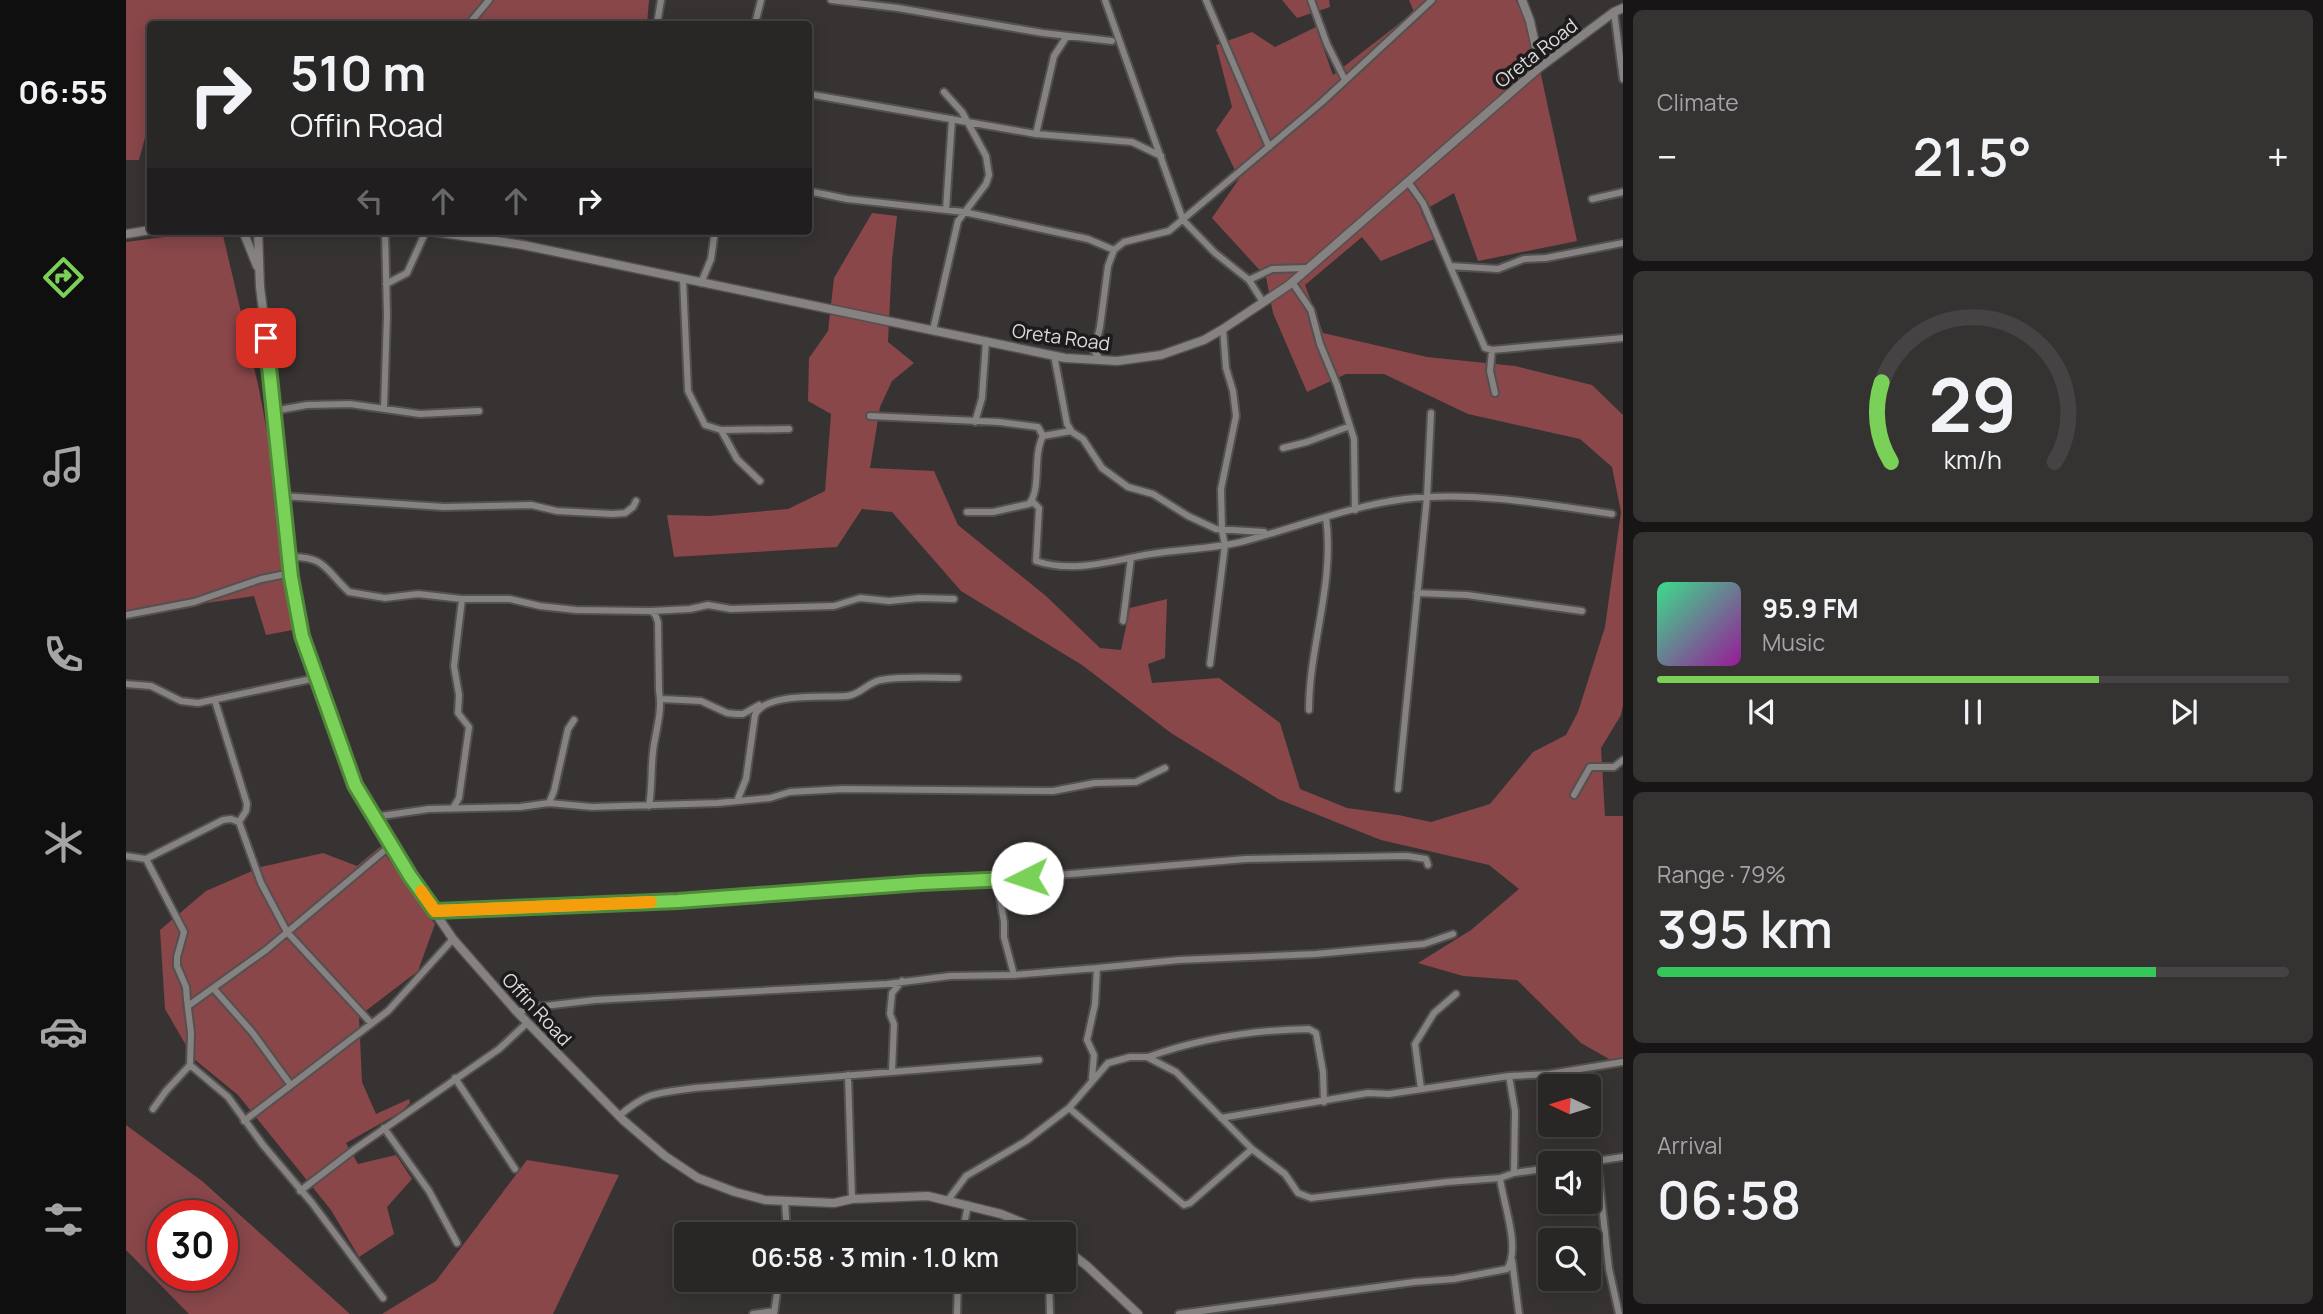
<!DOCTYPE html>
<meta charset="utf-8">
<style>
body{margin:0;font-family:Manrope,sans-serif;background:#353232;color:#f1f3f6;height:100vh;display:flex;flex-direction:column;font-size:26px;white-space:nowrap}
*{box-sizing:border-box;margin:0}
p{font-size:23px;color:#a5a5a7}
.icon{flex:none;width:38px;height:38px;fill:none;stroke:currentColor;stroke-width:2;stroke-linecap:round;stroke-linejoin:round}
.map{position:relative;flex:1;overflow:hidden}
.sheet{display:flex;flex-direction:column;gap:10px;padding:10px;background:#171515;width:700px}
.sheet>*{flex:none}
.guide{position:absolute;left:21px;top:21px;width:665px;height:214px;border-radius:7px;box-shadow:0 4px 18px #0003,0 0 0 2px #454343;background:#292626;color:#f1f3f6;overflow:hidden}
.needle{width:46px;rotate:274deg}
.controls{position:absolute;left:1412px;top:1074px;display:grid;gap:14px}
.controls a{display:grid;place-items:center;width:63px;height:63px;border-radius:7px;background:#292626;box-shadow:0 4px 18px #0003,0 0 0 2px #454343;font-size:35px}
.speed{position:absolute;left:21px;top:1200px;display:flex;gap:14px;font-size:35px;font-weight:700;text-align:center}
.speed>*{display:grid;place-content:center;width:91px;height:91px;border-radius:50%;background:#292626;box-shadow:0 4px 18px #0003,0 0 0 2px #454343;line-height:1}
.speed .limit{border:10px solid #d22;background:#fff;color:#111}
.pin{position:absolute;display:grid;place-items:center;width:60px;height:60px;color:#fff;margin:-30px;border-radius:14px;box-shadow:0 4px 10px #0006}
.me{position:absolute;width:77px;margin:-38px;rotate:266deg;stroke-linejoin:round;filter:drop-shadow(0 0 5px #0008)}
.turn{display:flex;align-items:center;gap:24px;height:147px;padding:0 28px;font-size:32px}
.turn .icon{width:91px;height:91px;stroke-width:2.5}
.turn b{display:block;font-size:49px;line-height:60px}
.lanes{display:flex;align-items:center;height:66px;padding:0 28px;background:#0003;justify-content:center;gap:35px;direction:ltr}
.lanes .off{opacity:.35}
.big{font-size:52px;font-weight:600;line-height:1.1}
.sheet .tile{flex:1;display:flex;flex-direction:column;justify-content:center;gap:10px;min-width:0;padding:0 24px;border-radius:10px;background:#353232}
.sheet .dial{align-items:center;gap:0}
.dial svg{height:182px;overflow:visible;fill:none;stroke:#454343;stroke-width:7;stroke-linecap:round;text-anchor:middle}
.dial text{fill:#f1f3f6;stroke:none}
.song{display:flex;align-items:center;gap:21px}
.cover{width:84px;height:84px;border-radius:10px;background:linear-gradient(135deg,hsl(150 70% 55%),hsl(300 70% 35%))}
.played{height:7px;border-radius:4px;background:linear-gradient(90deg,#7ad157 70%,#454343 70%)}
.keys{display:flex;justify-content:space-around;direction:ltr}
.heat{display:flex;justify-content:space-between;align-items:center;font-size:38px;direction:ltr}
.charge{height:10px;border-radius:5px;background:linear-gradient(90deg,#34c759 79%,#454343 0)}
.trip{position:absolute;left:548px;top:1222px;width:402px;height:70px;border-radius:7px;background:#292626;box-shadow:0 4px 18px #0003,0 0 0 2px #454343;font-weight:600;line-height:70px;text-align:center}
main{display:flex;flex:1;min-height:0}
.tabs{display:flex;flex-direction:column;width:126px;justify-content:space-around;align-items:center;background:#100f0f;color:#a5a5a7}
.tabs .icon{width:49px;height:49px}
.tabs .current{color:#7ad157}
.tabs b{font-size:32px;color:#f1f3f6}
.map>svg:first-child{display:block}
.green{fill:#89474a;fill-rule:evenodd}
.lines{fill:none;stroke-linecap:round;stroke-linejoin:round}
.minor-casing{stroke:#535050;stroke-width:10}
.tertiary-casing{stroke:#535050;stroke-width:11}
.minor{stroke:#878282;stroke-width:6}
.tertiary{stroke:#878282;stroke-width:8}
.route-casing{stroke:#4f8839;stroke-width:18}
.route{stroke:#7ad157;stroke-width:12}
.slow{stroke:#f59e0b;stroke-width:12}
.labels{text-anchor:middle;stroke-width:7;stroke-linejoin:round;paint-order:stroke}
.street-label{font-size:19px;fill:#dddbdb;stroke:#1d1b1b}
</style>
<main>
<nav class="tabs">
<b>06:55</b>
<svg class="icon current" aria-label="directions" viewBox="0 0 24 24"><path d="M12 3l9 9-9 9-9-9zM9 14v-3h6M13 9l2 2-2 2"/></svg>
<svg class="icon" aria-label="music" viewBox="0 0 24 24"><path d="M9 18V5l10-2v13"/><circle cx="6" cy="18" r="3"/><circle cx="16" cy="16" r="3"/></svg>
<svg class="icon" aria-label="phone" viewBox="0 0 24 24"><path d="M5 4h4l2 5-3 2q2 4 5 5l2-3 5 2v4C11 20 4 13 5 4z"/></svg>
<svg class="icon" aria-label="climate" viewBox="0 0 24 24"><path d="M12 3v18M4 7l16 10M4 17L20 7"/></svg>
<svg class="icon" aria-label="car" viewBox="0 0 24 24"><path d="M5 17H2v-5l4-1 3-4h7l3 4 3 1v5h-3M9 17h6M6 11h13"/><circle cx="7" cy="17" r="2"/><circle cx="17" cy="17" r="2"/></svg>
<svg class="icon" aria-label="filters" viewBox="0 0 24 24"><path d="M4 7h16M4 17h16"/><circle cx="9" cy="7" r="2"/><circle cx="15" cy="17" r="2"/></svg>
</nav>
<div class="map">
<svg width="1497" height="1314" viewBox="0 0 1497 1314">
<rect width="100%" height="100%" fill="#373333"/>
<path class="green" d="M0,0h523l-2,24h-497v95l-11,41h-13z
M1156,0h47l1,7 -33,11z
M1283,0h107l17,38 44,203 -99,20 -24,-68 -33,19 13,27 -53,22 -19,-24 -57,48 18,48 104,24 88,9 77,19 31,30v290l-2,10 -20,33 4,68h18v251l-42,-24 -64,-63 -54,-4 -45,-13 53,-33 48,-41 -30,-24 -108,-25 -103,-41 -107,-66 -89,-68 -121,-74 -69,-79 -30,-3 -25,38 -163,10 -7,-42 43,1 78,-7 37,-18 6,-77 -23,-13 1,-43 19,-27 6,-53 38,-65 25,3 -5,44 -4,82 26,21 -22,18 -12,26 -10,61 64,3 24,54 88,71 54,52 21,2 9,-42 37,-9 -2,59 -17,6 4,19 67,-5 61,45 20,66 47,19 51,7 33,7 59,-18 43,-52 33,-17 12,-23 27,-85 16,-115 -9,-45 -32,-28 -112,-25 -84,-40h-38l-39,18 -34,-79 -7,-36 -54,-59 27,-39 -23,-49 16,-23 -16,-62 36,-13 23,15 41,-20 17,48 81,-63z
M84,231h12l37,158 14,75 20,166 -27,5 -12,-39 -128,19v-373z
M254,847l55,77 -17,47 -59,45 3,66 14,32 33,-15 1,4 -9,9 -55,31 12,21 38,-9 16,24 -25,28 7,27 -35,23 -28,-47 -93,-115 -44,-36 -29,-50 -5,-79 46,-39 55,-24 62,-14 34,13z
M0,1125l76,56 148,133h-161l-63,-64zM37,1216h59v60h-59z
M401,1160l92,15 -66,139h-171l54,-33z"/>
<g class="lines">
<defs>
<path id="minor" d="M705,0l67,8 145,25 69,8
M979,0l78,220 32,33 34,27 14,22
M1080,0l63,147
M1185,0l16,44 18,36
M1488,12l9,67
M343,24l20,-24
M531,24l4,-24
M629,24l6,-24
M682,94l228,40 96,8 29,14
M910,134l18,-78 13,-20
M1282,182l15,21 62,145 7,2 131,-12
M682,191l39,8 117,13 124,27 26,11
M1466,199l31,-7
M820,210l6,-91
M1324,266l48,3 26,-10 22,-1 77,-15
M557,279l5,112 17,34 16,5 68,-1
M1123,280l23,-11 36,-1
M1166,282l19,28 9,34 17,41 17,54 1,71
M575,283l10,-24 4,-28
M260,284l21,-11 19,-42
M807,330l25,-109 28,-37 3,-9 -3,-19 -24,-44 -18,-20
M1366,350l-2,21 5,22
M928,355l13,69 5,8 11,7 19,29 26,19 25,7 35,22 28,13 48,3
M975,360l-7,-9 6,-24 8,-61 6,-16 10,-8 45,-11 153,-129 110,-102
M258,408l3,-93 -2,-84
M147,411l34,-6 43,-1 70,10 59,-3
M744,416l129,6 39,5 5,9
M849,422l7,-24 4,-57
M595,430l16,29 23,22
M1157,448l24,-6 43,-16
M156,496l162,11 87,-2 26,6 56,3 12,-1 8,-6 3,-6
M906,501l7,7 -3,53c39,13 76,-1 115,-7 30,-5 60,-5 90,-12 54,-14 108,-36 164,-43 69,-8 139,5 207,15
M841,512h26l36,-8c13,-16 3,-47 14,-68l28,-5
M163,557c37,-1 36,13 60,35l36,6 33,-4 44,5h48l30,7 36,4 74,1 40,-2 18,-4 23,4 103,-3 26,-8 29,3 30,-3 35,1
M1291,593l50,2 115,16
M0,615l68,-13 67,-23 30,-6
M997,621l8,-63
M1084,664l15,-119 -3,-14 -1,-42 15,-73 -3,-25 -7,-23 -3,-39
M0,684l25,2 30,15 17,2 118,-25
M536,699l39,2 26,12 9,1h7l16,-9
M89,701l32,103 -1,7 -7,11
M1183,710c0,-65 26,-126 17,-193
M1272,789l29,-292 4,-84
M1448,795l16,-28h24l9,-7
M611,801l9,-22 9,-64c10,-23 70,-17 92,-19 13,-1 21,-14 34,-16 24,-4 52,-2 77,-2
M423,803l5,-12 14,-62 6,-9
M523,806c4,-22 1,-45 6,-67 3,-16 7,-32 4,-48l-1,-69 -3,-8 -3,-2
M327,808l6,-10 10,-71 -11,-14 1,-18 -5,-29 8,-67
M248,817l55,-8 91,-2 29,-4 43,4 126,-4 52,-5 20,-6 53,-3 210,2 42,-8 41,-1 29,-14
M0,856l20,3 77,-39 8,-1 8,3 22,61 26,49 84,91
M20,859l38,73 -7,25v9l9,21 1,13 4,33 -1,32 -24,26 -13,18
M874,880l-2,7 6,35v15l10,38 83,-7
M309,911l243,-10 243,-18 79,-3 246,-21 161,-3 19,3 2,6
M88,989l38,43 38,52
M62,1006l78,-56 125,-105
M391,1012l19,-5 59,-7 292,-16 63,-8 64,-1
M1022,1057c53,-19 105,-27 161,-28l7,4 7,39 1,30
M64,1065l38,32 35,48 49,58 71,95
M766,1071l2,-47 -4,-10 2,-21 10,-12
M722,1075l4,124
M1383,1076l6,35 -1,62
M329,1078l60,91
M966,1078l2,-23 -7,-15 8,-36 2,-36 82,-8 137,-6 108,-10 29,-10
M1295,1089l-6,-45 19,-31 22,-19
M943,1108l115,97 6,-2 62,-54
M493,1116c29,-25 39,-23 76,-28l344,-28
M1095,1118l147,-25 21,1 120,-18 40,-2 74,-12
M118,1121l144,-110 65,-72
M258,1128l45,63 28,52
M1471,1160l12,109 10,45
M1450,1164l47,-7
M174,1191l55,-42 144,-100 28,-26
M822,1200l18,-24 60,-35 43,-33 39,-45 22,-6h17l29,15 76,77 33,25 13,19 13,5 136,-16 53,-4 14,-5 36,-5
M659,1201l2,33
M836,1234l6,-29
M1386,1260l7,54
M923,1279l1,35
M627,1314l21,-3
M648,1314l5,-35
M831,1314l1,-35
M1053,1314l235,-32 40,-3 53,-10c14,-21 -4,-66 -7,-91"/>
<path id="tertiary" d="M1396,0l8,21 10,46
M117,231l14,35
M132,231l2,56 10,78 12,131 9,81 11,60 53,148 55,91 43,63 64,73 106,108 42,36 33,22 37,14 30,8 69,3 18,-4 76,-3 73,18 25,10 17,10
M303,231l94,14 542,113 52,3 44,-6 43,-15 19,-11 66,-44 251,-218 74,-55 9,-4
M0,234l24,-4
M938,1248l23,18 51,48"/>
</defs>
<use href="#minor" class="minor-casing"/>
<use href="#tertiary" class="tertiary-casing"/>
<use href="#minor" class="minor"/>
<use href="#tertiary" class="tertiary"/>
</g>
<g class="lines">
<defs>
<path id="route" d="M140,338l25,239 11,59 53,149 55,91 25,35 243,-10 243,-18 106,-5"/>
</defs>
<use href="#route" class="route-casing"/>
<use href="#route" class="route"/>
<path class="slow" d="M295,891l14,20 216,-9"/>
</g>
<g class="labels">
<g class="street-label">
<text transform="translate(1410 53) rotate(-38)" y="7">Oreta Road</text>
<text transform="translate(935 337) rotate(8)" y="7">Oreta Road</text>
<text transform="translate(411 1009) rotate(47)" y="7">Offin Road</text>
</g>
</g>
</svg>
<div class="controls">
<a><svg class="needle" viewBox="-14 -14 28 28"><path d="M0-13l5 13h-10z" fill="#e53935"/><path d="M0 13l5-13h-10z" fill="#a5a5a7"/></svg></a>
<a><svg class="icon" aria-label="sound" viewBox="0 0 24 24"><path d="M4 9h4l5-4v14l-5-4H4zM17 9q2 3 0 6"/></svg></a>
<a><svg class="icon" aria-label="search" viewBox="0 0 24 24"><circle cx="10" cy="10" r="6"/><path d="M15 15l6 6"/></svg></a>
</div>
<div class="speed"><div class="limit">30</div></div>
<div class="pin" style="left:140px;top:338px;background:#d93025"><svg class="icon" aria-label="arrive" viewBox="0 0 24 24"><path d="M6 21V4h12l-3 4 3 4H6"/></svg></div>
<svg class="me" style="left:901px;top:878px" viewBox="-20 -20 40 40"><circle r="19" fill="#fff"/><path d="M0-13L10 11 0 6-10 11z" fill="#7ad157"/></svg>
<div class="trip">06:58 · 3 min · 1.0 km</div>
<div class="guide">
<div class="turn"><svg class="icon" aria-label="right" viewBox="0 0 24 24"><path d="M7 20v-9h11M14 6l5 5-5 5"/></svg><div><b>510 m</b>Offin Road</div></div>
<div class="lanes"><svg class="icon off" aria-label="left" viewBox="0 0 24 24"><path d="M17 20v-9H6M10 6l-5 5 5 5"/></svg><svg class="icon off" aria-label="ahead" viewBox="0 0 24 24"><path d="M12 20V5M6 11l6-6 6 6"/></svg><svg class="icon off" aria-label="ahead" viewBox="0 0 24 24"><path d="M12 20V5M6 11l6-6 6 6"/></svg><svg class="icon" aria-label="right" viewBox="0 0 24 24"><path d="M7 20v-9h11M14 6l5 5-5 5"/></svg></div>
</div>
</div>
<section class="sheet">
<div class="tile"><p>Climate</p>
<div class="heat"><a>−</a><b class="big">21.5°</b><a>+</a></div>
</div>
<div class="tile dial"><svg viewBox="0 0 100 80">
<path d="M14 69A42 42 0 1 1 86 69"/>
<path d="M14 69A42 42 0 0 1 10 34" stroke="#7ad157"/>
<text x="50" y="56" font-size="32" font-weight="700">29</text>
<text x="50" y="72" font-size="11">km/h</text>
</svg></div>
<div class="tile">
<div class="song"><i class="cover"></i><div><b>95.9 FM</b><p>Music</p></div></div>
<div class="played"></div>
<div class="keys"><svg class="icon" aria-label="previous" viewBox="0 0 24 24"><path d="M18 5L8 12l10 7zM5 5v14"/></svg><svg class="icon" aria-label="pause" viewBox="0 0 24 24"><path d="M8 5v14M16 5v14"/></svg><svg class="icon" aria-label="next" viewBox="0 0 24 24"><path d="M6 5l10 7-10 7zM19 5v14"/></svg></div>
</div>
<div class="tile"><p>Range · 79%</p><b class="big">395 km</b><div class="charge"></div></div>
<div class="tile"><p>Arrival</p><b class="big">06:58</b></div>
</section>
</main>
